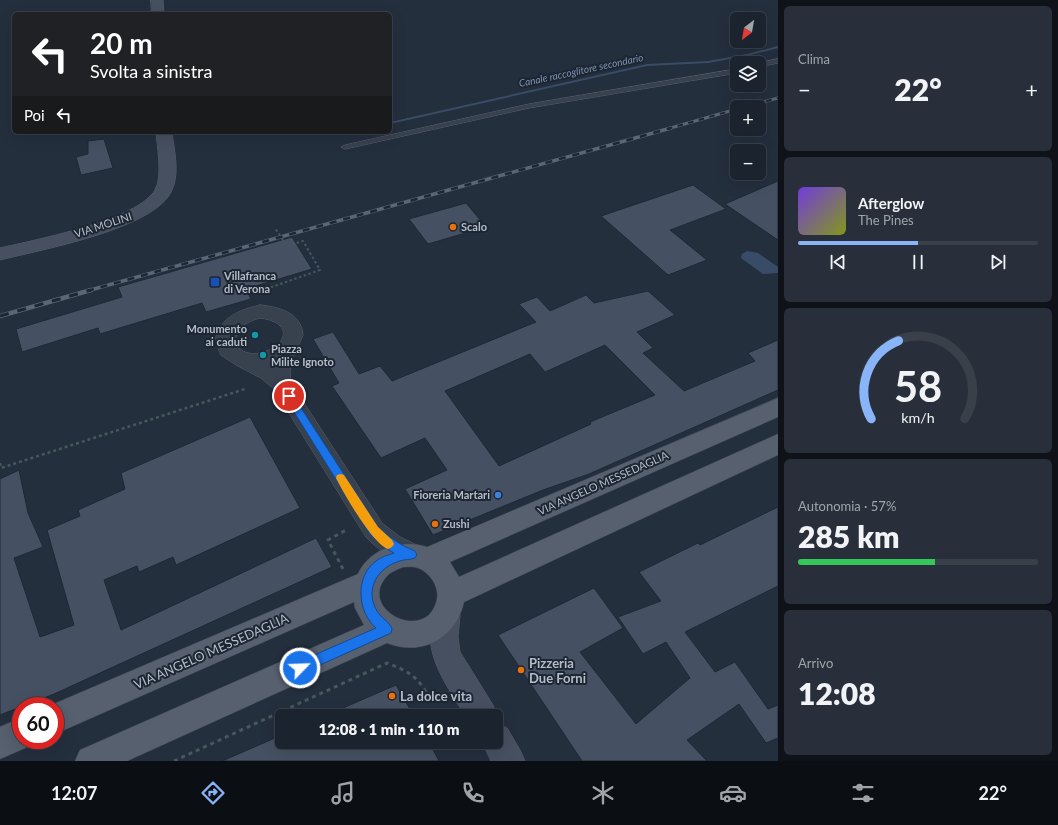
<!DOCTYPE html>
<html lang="it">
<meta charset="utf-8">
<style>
body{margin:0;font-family:Lato,sans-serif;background:#282f3a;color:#f1f3f6;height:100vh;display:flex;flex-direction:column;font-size:15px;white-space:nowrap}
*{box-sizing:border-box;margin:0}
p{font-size:13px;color:#a0a4aa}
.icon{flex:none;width:22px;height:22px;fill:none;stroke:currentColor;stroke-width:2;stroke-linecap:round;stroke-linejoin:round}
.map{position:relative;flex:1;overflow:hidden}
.sheet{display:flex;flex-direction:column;gap:6px;padding:6px;background:#0f1319;width:280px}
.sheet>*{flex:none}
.top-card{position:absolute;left:12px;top:12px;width:380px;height:122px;border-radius:6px;box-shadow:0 4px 16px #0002,0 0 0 1px #39404a;background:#202124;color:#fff;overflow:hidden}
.needle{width:26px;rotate:211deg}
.buttons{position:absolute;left:730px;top:12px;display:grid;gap:8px}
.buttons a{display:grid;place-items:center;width:36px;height:36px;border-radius:6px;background:#1b232e;box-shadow:0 4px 16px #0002,0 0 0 1px #39404a;font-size:20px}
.speed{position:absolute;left:12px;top:697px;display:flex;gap:8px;font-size:20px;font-weight:700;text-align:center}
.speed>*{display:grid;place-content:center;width:52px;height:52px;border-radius:50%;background:#1b232e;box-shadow:0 4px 16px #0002,0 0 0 1px #39404a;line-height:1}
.speed .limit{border:6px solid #d22;background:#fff;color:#111}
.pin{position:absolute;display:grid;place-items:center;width:34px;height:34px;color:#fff;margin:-17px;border:2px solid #fff;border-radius:50%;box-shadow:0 1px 4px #0007}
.me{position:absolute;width:44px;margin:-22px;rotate:66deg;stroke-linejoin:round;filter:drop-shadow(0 0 3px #0008)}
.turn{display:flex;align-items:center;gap:14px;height:84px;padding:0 12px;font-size:18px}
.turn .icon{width:52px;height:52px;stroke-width:2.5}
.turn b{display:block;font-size:28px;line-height:34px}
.then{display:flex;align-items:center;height:38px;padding:0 12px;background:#0003;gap:8px;font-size:15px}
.big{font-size:30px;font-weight:800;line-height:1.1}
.sheet .tile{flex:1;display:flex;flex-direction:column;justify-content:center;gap:6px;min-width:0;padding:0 14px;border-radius:6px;background:#282f3a}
.sheet .dial{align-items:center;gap:0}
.dial svg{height:104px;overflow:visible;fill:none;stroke:#39404a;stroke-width:7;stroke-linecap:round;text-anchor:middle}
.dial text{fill:#f1f3f6;stroke:none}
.song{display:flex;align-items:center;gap:12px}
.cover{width:48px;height:48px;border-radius:6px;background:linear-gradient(135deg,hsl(260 70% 55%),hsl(70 70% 35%))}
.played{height:4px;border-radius:2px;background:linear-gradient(90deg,#8ab4f8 50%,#39404a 50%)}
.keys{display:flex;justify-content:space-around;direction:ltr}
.heat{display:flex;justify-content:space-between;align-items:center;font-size:22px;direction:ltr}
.charge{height:6px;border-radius:3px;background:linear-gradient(90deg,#34c759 57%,#39404a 0)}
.trip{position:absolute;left:275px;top:709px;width:228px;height:40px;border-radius:6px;background:#1b232e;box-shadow:0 4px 16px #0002,0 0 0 1px #39404a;font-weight:800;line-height:40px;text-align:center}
.tabs{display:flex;height:64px;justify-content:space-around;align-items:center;background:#0b0e12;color:#a0a4aa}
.tabs .icon{width:28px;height:28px}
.tabs .on{color:#8ab4f8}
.tabs b{font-size:18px;color:#f1f3f6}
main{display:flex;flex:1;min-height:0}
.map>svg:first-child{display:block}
.water{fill:#394c67}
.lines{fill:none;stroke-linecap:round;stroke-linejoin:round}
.stream{fill:#394c67;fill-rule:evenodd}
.building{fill:#455162;stroke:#1f2835;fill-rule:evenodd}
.lane-casing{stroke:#565f6c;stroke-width:1}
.street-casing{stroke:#565f6c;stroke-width:1}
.secondary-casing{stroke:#565f6c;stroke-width:1}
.primary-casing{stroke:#414a57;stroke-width:1}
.path-far2{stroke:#44595c;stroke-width:2;stroke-dasharray:2.5 2.5;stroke-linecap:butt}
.path-far1{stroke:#44595c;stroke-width:2.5;stroke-dasharray:3 3;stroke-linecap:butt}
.path{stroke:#44595c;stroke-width:3;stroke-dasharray:4 4;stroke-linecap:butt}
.lane{fill:#38414e;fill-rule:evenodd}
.street{fill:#38414e;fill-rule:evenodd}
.secondary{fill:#465061;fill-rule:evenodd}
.primary{fill:#56606e;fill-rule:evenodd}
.rail-far2-casing{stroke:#5a6575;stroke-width:3}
.rail-far1-casing{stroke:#5a6575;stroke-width:3.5}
.rail-casing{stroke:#5a6575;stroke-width:4.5}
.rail-far2{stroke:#1d2633;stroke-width:2;stroke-dasharray:5.5;stroke-linecap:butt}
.rail-far1{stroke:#1d2633;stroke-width:2.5;stroke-dasharray:7;stroke-linecap:butt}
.rail{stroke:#1d2633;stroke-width:3;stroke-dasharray:9;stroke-linecap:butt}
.route{fill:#1a73e8;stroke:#114b97}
.slow{fill:#f59e0b}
.food-dot{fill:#e8710a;stroke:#1d2633;stroke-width:1.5}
.transit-dot{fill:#1a4fb4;stroke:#1d2633;stroke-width:1.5}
.culture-dot{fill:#0f9aa8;stroke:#1d2633;stroke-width:1.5}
.shop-dot{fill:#3f7fe0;stroke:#1d2633;stroke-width:1.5}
.labels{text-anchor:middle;stroke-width:4;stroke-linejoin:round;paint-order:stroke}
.far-water-label{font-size:10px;font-style:italic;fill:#7c92b1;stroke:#1d2633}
.street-label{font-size:11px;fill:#b4bcc9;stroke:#1d2633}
.poi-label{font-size:11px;font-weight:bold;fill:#b4bcc9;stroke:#1d2633;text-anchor:start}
.near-street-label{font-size:13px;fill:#b4bcc9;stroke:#1d2633}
.near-poi-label{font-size:13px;font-weight:bold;fill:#b4bcc9;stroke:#1d2633;text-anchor:start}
</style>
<main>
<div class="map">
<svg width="778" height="761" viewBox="0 0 778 761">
<rect width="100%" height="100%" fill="#242f3e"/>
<path class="water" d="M747,251l11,2 20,14v6l-15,1 -22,-16 1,-4z"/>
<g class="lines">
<path class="stream" d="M778,46v2l-31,8 -39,7 -61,3 -257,58v-2l257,-58 61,-3 39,-7z"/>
</g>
<path class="building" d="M104,139l9,29 -32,7 -5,-18 12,-3v-13z
M778,181v59l-53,-36z
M693,185l33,24 -56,21 37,30 -39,15 -67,-59z
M466,203l20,24 -58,17 -19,-25z
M292,237l20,32 -66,20 5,10 -45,13 -4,-9 -102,31 -2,-6 -76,24 -6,-23 106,-32 -4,-10z
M648,291l27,24 -38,17 16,16 -10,5 41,38 71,-30 -7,-8 30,-13v50l-189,84 -46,16 -110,45 -28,-46 42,-19 -22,-32 -44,20 -49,-72 7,-3 -26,-44 20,-7 26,42 21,-8 12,15 144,-59 -17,-18 18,-7 13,14 36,-16 8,8zM605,345l50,50 -65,27 1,2 -92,42 -54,-75 85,-37 15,18z
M250,417l50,91 -124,57 -3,-8 -34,15 -2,-6 -33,14 17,50 195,-92 16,29 -278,127 -54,21v-236l19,-9 9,43 15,34 -29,11 26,79 34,-12 -27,-95 33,-14 -2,-6 47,-21 -4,-16z
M778,507v79l-93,46 30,40 20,-10 33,47 10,-4v33l-12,5 -27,-39 -52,36 20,21h-125l-84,-126 96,-47 29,40 -43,24 56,72 54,-46 -24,-36 -23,12 -25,-37 43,-16 -22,-29 59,-29 2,2z
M396,685l18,31h-75l-3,-5z
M282,735v7h147l10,19h-217z"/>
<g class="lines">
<defs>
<path id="lane" d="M778,59v4l-19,4v-4z
M737,69v4l-208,35 -184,41 -4,-2 4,-2 184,-41z"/>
<path id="street" d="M260,305c18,2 41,7 43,30l-11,25 -2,11 1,12 91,140 18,14 21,10 3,8 -3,8 -9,3c-18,-7 -33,-15 -46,-29l-92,-148 -13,-11 -25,-13 -15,-10 -6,-15c7,-24 22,-29 45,-35zM260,318c12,1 30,8 21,23 -3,5 -7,7 -12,9 -33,15 -51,-21 -9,-32z"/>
<path id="secondary" d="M151,0h12l1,14h-12z
M156,132h16c2,18 8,40 0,58 -16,39 -133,60 -172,70v-12c35,-8 138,-28 155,-58 8,-14 2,-43 1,-58z
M446,602l10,3 4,10 -2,22 2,15 33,53 4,11 -1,3v-3h-31c-21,-36 -47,-67 -29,-111z
M496,723l11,5 13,22 5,11h-34l-9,-19h14z"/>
<path id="primary" d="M778,398v19l-328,145 9,15 319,-143v21l-314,147c-8,36 -42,55 -77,41l-260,118h-52l5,-11 284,-125 -9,-17 -1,-6 -299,132v-28h-6l309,-132c11,-25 43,-36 69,-27zM403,567c4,0 10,-1 15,1 13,5 23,21 18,35 -13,41 -82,4 -47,-29 4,-3 9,-5 14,-7z
M21,718v22h13l-2,5 -32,14v-32z"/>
</defs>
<use href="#lane" class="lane-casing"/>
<use href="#street" class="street-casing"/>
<use href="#secondary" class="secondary-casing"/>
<use href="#primary" class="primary-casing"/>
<path class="path-far2" d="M268,291l1,-3 51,-18 -17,-29 -16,5 -12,-18"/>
<path class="path-far1" d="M268,294l1,-4
M0,463l1,5 244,-79"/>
<path class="path" d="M343,569l-15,-29 20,-11
M174,761l213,-98c21,8 32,14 42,35"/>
<use href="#lane" class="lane"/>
<use href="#street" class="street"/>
<use href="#secondary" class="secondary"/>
<use href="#primary" class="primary"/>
<defs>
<path id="rail-far2" d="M745,107l33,-9
M667,129l70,-20"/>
<path id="rail-far1" d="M87,291l584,-163"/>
<path id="rail" d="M0,316l91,-26"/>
</defs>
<use href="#rail-far2" class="rail-far2-casing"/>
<use href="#rail-far1" class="rail-far1-casing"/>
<use href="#rail" class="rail-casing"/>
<use href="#rail-far2" class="rail-far2"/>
<use href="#rail-far1" class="rail-far1"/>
<use href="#rail" class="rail"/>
</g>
<path class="route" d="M289,393l3,1 86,133c12,11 22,18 37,24l2,4 -2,3c-5,2 -10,1 -15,3 -22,6 -36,28 -23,50 4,7 12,10 15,18l-1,4 -91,41 -4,-2 -2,-4 2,-5 80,-35c-19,-16 -21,-52 0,-67 5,-4 12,-6 18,-8l-10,-6 -14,-13 -84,-135 -2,-3z"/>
<path class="slow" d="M341,474l3,1 34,52 14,13 2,4 -2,3 -4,2c-16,-6 -44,-55 -52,-71l1,-3z"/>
<g class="food-dot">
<circle cx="453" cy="227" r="4"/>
<circle cx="435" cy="524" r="4"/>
<circle cx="521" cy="670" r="4"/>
<circle cx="392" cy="696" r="4"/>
</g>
<rect class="transit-dot" x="210" y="277" width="10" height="10" rx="2"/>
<g class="culture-dot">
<circle cx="255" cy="335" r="4"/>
<circle cx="263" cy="355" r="4"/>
</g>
<circle class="shop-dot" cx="498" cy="495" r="4"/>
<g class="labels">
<g class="far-water-label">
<text transform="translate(581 70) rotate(-12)" y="4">Canale raccoglitore secondario</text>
</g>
<g class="street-label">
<text transform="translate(103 225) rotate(-18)" y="4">VIA MOLINI</text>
<text transform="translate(603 483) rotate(-24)" y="4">VIA ANGELO MESSEDAGLIA</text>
</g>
<g class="poi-label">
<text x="461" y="231">Scalo</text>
<text x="224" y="280">Villafranca<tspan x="224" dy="13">di Verona</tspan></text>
<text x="247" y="333" text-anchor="end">Monumento<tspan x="247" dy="13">ai caduti</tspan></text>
<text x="271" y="353">Piazza<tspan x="271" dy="13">Milite Ignoto</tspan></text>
<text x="490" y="499" text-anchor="end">Fioreria Martari</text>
<text x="443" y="528">Zushi</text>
</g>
<g class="near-street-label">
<text transform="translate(211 651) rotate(-24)" y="5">VIA ANGELO MESSEDAGLIA</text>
</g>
<g class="near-poi-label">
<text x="529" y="668">Pizzeria<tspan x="529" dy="15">Due Forni</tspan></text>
<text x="400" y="701">La dolce vita</text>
</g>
</g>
</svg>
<div class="buttons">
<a><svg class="needle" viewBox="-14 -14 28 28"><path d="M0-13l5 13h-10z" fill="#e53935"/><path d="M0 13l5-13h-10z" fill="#a0a4aa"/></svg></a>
<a><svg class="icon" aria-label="layers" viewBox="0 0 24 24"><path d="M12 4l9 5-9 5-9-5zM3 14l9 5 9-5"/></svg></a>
<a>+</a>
<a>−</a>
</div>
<div class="speed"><div class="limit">60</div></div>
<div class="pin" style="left:289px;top:396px;background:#d93025"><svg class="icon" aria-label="arrive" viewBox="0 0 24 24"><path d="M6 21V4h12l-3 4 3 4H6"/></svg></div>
<svg class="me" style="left:300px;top:668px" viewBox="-20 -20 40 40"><circle r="17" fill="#1a73e8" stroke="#fff" stroke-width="3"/><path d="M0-11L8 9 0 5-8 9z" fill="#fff"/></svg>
<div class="trip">12:08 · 1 min · 110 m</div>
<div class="top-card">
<div class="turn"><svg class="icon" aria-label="left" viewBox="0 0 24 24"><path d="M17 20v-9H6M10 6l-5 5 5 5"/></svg><div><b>20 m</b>Svolta a sinistra</div></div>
<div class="then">Poi<svg class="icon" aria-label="left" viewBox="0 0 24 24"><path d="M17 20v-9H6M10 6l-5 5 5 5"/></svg></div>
</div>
</div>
<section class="sheet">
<div class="tile"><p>Clima</p>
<div class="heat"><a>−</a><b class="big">22°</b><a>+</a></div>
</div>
<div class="tile">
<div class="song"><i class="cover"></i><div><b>Afterglow</b><p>The Pines</p></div></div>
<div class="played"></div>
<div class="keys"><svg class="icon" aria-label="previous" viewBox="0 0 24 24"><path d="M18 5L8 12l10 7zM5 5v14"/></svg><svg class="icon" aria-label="pause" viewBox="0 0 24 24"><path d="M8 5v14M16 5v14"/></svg><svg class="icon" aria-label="next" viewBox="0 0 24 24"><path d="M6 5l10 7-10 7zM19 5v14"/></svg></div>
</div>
<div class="tile dial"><svg viewBox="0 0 100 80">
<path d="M14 69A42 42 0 1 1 86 69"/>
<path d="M14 69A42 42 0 0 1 35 9" stroke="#8ab4f8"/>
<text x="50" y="56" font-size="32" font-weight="700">58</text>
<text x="50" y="72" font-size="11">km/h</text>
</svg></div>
<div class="tile"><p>Autonomia · 57%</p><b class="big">285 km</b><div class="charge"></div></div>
<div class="tile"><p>Arrivo</p><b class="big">12:08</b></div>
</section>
</main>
<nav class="tabs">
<b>12:07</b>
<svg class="icon on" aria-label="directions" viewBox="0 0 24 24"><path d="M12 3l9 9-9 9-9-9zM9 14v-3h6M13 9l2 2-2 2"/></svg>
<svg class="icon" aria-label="music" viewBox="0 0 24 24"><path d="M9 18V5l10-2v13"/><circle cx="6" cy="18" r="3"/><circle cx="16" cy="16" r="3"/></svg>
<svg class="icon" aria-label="phone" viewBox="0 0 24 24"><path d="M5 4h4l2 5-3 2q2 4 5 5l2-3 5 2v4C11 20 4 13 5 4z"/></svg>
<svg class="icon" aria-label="climate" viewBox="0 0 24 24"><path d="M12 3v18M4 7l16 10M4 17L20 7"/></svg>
<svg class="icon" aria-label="car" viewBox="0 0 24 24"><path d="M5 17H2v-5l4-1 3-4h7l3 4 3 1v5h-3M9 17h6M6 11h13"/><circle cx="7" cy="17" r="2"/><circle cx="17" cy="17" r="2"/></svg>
<svg class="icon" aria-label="filters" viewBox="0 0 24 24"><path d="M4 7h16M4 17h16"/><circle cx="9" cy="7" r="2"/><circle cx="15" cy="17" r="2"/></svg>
<b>22°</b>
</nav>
